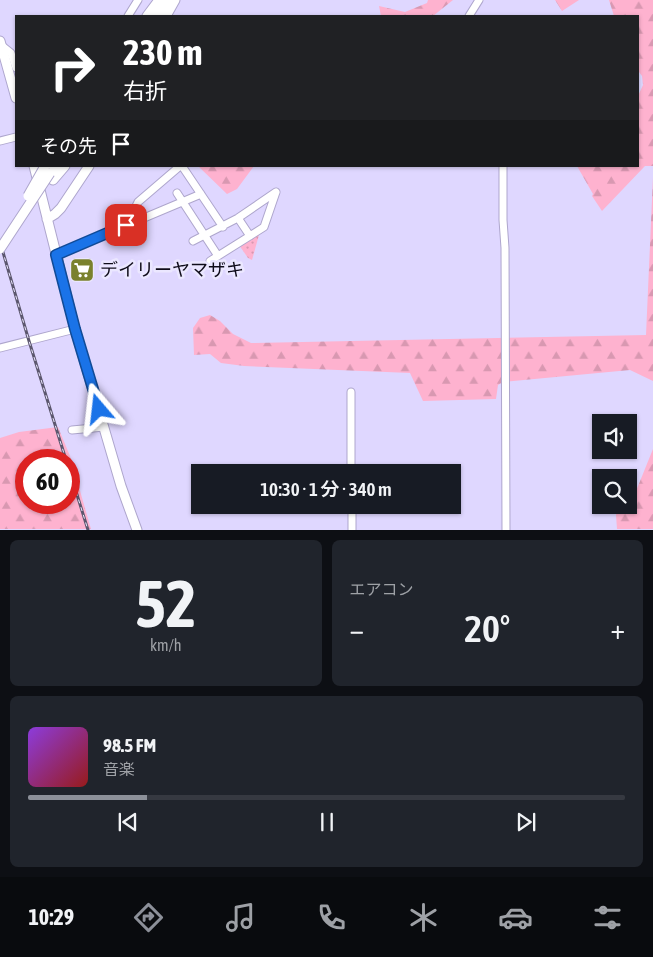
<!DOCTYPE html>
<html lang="ja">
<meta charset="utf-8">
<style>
body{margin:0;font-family:"Asap Condensed","Noto Sans JP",sans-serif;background:#20242c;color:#f1f3f6;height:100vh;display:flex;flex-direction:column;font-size:19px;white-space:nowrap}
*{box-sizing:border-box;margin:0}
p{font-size:16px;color:#9ea1a6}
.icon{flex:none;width:28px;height:28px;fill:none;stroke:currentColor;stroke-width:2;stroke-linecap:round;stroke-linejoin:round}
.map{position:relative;height:530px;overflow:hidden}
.details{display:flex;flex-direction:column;gap:10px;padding:10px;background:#0d0f14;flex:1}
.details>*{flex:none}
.guide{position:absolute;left:15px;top:15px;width:624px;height:152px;border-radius:0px;box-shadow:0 1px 4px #0004;background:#202124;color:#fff;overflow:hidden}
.fabs{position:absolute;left:592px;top:414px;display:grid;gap:10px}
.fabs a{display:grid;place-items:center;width:45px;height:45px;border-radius:0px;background:#171b24;box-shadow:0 1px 4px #0004;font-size:25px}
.speed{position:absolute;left:15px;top:449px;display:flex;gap:10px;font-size:25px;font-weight:700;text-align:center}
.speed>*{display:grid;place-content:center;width:65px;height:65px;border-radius:50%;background:#171b24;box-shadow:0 1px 4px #0004;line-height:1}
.speed .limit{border:8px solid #d22;background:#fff;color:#111}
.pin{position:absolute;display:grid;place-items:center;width:42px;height:42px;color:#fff;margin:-21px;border-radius:10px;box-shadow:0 2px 8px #0006}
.me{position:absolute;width:55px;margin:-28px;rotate:343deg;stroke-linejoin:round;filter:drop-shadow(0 0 4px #0008)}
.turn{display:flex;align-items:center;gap:18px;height:105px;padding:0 25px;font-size:22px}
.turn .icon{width:65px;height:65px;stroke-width:2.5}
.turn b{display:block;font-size:35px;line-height:42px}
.then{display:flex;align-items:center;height:48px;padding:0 25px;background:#0003;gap:10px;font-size:19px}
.big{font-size:38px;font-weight:600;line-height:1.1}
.details .card{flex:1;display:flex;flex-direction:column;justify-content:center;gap:8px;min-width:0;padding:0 18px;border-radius:8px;background:#20242c}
.details .dial{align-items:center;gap:0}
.dial b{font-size:65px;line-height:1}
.song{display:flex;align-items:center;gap:15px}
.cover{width:60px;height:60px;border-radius:8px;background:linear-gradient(135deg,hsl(270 70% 55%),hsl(0 70% 35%))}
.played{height:5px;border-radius:2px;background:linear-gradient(90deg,#8c9099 20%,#363941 20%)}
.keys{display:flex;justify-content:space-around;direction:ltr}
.heat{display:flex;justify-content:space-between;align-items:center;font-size:28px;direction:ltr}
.details .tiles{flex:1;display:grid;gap:10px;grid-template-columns:1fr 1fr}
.card:last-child{grid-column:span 2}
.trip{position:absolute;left:191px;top:464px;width:270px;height:50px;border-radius:0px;background:#171b24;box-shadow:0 1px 4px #0004;font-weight:600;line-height:50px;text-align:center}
.tabs{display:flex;height:80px;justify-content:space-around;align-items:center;background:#090b0e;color:#9ea1a6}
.tabs .icon{width:35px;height:35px}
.tabs .on{color:#8c9099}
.tabs b{font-size:22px;color:#f1f3f6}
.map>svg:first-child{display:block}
.forest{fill:url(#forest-firs);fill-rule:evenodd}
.park{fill:url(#park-dots)}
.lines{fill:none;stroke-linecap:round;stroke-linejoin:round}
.minor-casing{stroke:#aea6cd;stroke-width:9}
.major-casing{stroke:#aea6cd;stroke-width:11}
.minor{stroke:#fff;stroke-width:7}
.major{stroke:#fff;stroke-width:9}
.rail-casing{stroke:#5c576e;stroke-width:3}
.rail{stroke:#ebe7ff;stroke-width:1;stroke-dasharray:4;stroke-linecap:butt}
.major-bridge-casing{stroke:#aea6cd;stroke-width:11;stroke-linecap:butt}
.major-bridge{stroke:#fff;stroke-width:9}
.route-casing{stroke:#114b97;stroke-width:12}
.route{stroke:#1a73e8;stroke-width:9}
.labels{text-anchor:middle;stroke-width:5;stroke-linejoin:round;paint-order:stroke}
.poi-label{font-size:18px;fill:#0f0c19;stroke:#ebe7ff;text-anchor:start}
</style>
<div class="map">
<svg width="653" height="530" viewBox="0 0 653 530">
<defs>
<pattern id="forest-firs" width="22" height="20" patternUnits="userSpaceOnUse" patternTransform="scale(1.25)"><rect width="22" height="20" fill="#feb2cf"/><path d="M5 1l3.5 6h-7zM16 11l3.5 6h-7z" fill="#d898b1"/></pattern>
<pattern id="park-dots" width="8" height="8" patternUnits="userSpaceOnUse" patternTransform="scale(1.25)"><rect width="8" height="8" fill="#feb2cf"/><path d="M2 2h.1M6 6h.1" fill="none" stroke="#d898b1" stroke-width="1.8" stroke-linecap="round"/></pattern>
</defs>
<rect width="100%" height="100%" fill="#dfd7ff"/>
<path class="forest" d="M428,0h25l-20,16h-52l-2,-10 26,6 22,-9z
M555,0h24l-17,11z
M609,0h44v166h-8l-43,45 -10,-15 1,-2 -16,-28h61v-70l5,-11 -1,-9 -3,-4h-1v-56h-24z
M198,166h56l-17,23 -10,5z
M653,177v204l-23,-11 -127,12 -5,3 -2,14 -73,2 -13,-28 -166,-7 -23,-3 -11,-9 -16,1 -1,-27 7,-10 10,-3 10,6 13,13 18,9 395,-8z
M58,427l12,29 21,73h-91v-91l19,-6zM26,460h43v42h-43z
M653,449v80h-36l-1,-14 3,-10h10v-7l5,-2z"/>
<path class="park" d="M257,233l2,2 -7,25 -4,-2 -9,-13z"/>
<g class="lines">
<defs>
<path id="minor" d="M128,16l10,-16
M469,16l10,-16
M1,45l10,8 5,15
M0,141l16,-4
M182,166l41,61
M503,166v54l2,28 1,282
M177,193l41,63
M238,218l12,18
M140,219l-4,-13 2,-4 42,-36
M193,241l45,-23 38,-26
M56,255l145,-61
M210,261l54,-34 12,-35
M0,348l75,-19
M351,392v80
M72,430l32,-3
M352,505v25"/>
<path id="major" d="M147,16l12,-16
M157,16l11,-16
M166,16l9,-16
M0,41l16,57
M34,166l41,163 46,157 16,44
M50,173l5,-7
M53,180l12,-14
M47,219l8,-5 6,-6 28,-42"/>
</defs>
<use href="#minor" class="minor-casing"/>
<use href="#major" class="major-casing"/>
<use href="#minor" class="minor"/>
<use href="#major" class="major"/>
<defs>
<path id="rail" d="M0,242l29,99 37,119
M69,469l19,61"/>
</defs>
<use href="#rail" class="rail-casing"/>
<use href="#rail" class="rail"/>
<defs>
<path id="major-bridge" d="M28,196l17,-30
M0,249l50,-76"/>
</defs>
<use href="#major-bridge" class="major-bridge-casing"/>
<use href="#major-bridge" class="major-bridge"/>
</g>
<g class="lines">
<defs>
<path id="route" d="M99,409l-24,-80 -19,-74 70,-30"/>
</defs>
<use href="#route" class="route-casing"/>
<use href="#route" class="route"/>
</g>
<defs>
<symbol id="supermarket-square" viewBox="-11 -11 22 22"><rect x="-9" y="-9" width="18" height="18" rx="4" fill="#7a812d" stroke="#ebe7ff"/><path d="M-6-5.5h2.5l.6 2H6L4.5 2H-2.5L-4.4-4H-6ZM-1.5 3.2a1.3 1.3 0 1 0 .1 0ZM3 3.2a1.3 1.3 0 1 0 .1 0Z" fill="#fff"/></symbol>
</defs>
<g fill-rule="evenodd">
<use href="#supermarket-square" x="68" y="256" width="28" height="28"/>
</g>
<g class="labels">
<g class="poi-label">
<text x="100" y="276">デイリーヤマザキ</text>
</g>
</g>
</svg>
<div class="fabs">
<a><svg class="icon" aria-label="sound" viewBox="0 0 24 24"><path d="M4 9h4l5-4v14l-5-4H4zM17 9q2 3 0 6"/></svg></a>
<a><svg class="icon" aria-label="search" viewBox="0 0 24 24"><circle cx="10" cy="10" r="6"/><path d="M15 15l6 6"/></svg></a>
</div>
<div class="speed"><div class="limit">60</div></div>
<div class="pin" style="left:126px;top:225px;background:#d93025"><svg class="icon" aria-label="arrive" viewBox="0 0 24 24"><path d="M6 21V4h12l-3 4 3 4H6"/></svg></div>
<svg class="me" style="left:99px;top:409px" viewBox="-20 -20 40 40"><path d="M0-17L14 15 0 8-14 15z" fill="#1a73e8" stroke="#fff" stroke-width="4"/></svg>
<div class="trip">10:30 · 1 分 · 340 m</div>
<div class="guide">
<div class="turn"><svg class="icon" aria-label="right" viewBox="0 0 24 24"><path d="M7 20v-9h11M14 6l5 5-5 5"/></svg><div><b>230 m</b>右折</div></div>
<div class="then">その先<svg class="icon" aria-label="arrive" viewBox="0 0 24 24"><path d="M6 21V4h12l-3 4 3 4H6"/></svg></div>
</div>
</div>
<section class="details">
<div class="tiles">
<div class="card dial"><b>52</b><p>km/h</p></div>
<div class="card"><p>エアコン</p>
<div class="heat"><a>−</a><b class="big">20°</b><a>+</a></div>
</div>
<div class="card">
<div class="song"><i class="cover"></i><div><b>98.5 FM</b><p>音楽</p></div></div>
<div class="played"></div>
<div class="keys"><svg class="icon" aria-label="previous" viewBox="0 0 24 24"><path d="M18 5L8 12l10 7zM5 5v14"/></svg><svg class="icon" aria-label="pause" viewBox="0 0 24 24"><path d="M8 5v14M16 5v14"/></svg><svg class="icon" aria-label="next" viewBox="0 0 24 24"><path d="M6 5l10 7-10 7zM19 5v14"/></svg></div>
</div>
</div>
</section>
<nav class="tabs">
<b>10:29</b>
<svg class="icon on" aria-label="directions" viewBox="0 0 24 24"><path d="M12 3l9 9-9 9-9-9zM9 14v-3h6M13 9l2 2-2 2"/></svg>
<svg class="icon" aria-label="music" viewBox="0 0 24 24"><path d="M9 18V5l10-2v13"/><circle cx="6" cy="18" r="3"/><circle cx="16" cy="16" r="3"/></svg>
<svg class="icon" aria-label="phone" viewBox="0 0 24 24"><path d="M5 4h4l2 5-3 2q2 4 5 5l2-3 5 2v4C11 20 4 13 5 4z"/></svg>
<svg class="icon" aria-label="climate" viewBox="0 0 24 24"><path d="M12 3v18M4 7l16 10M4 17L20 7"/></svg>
<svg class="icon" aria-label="car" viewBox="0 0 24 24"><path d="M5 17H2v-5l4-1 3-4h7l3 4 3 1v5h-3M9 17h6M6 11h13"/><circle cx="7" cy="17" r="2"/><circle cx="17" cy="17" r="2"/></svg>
<svg class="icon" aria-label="filters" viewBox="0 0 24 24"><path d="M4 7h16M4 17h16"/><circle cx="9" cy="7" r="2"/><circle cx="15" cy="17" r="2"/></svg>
</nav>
